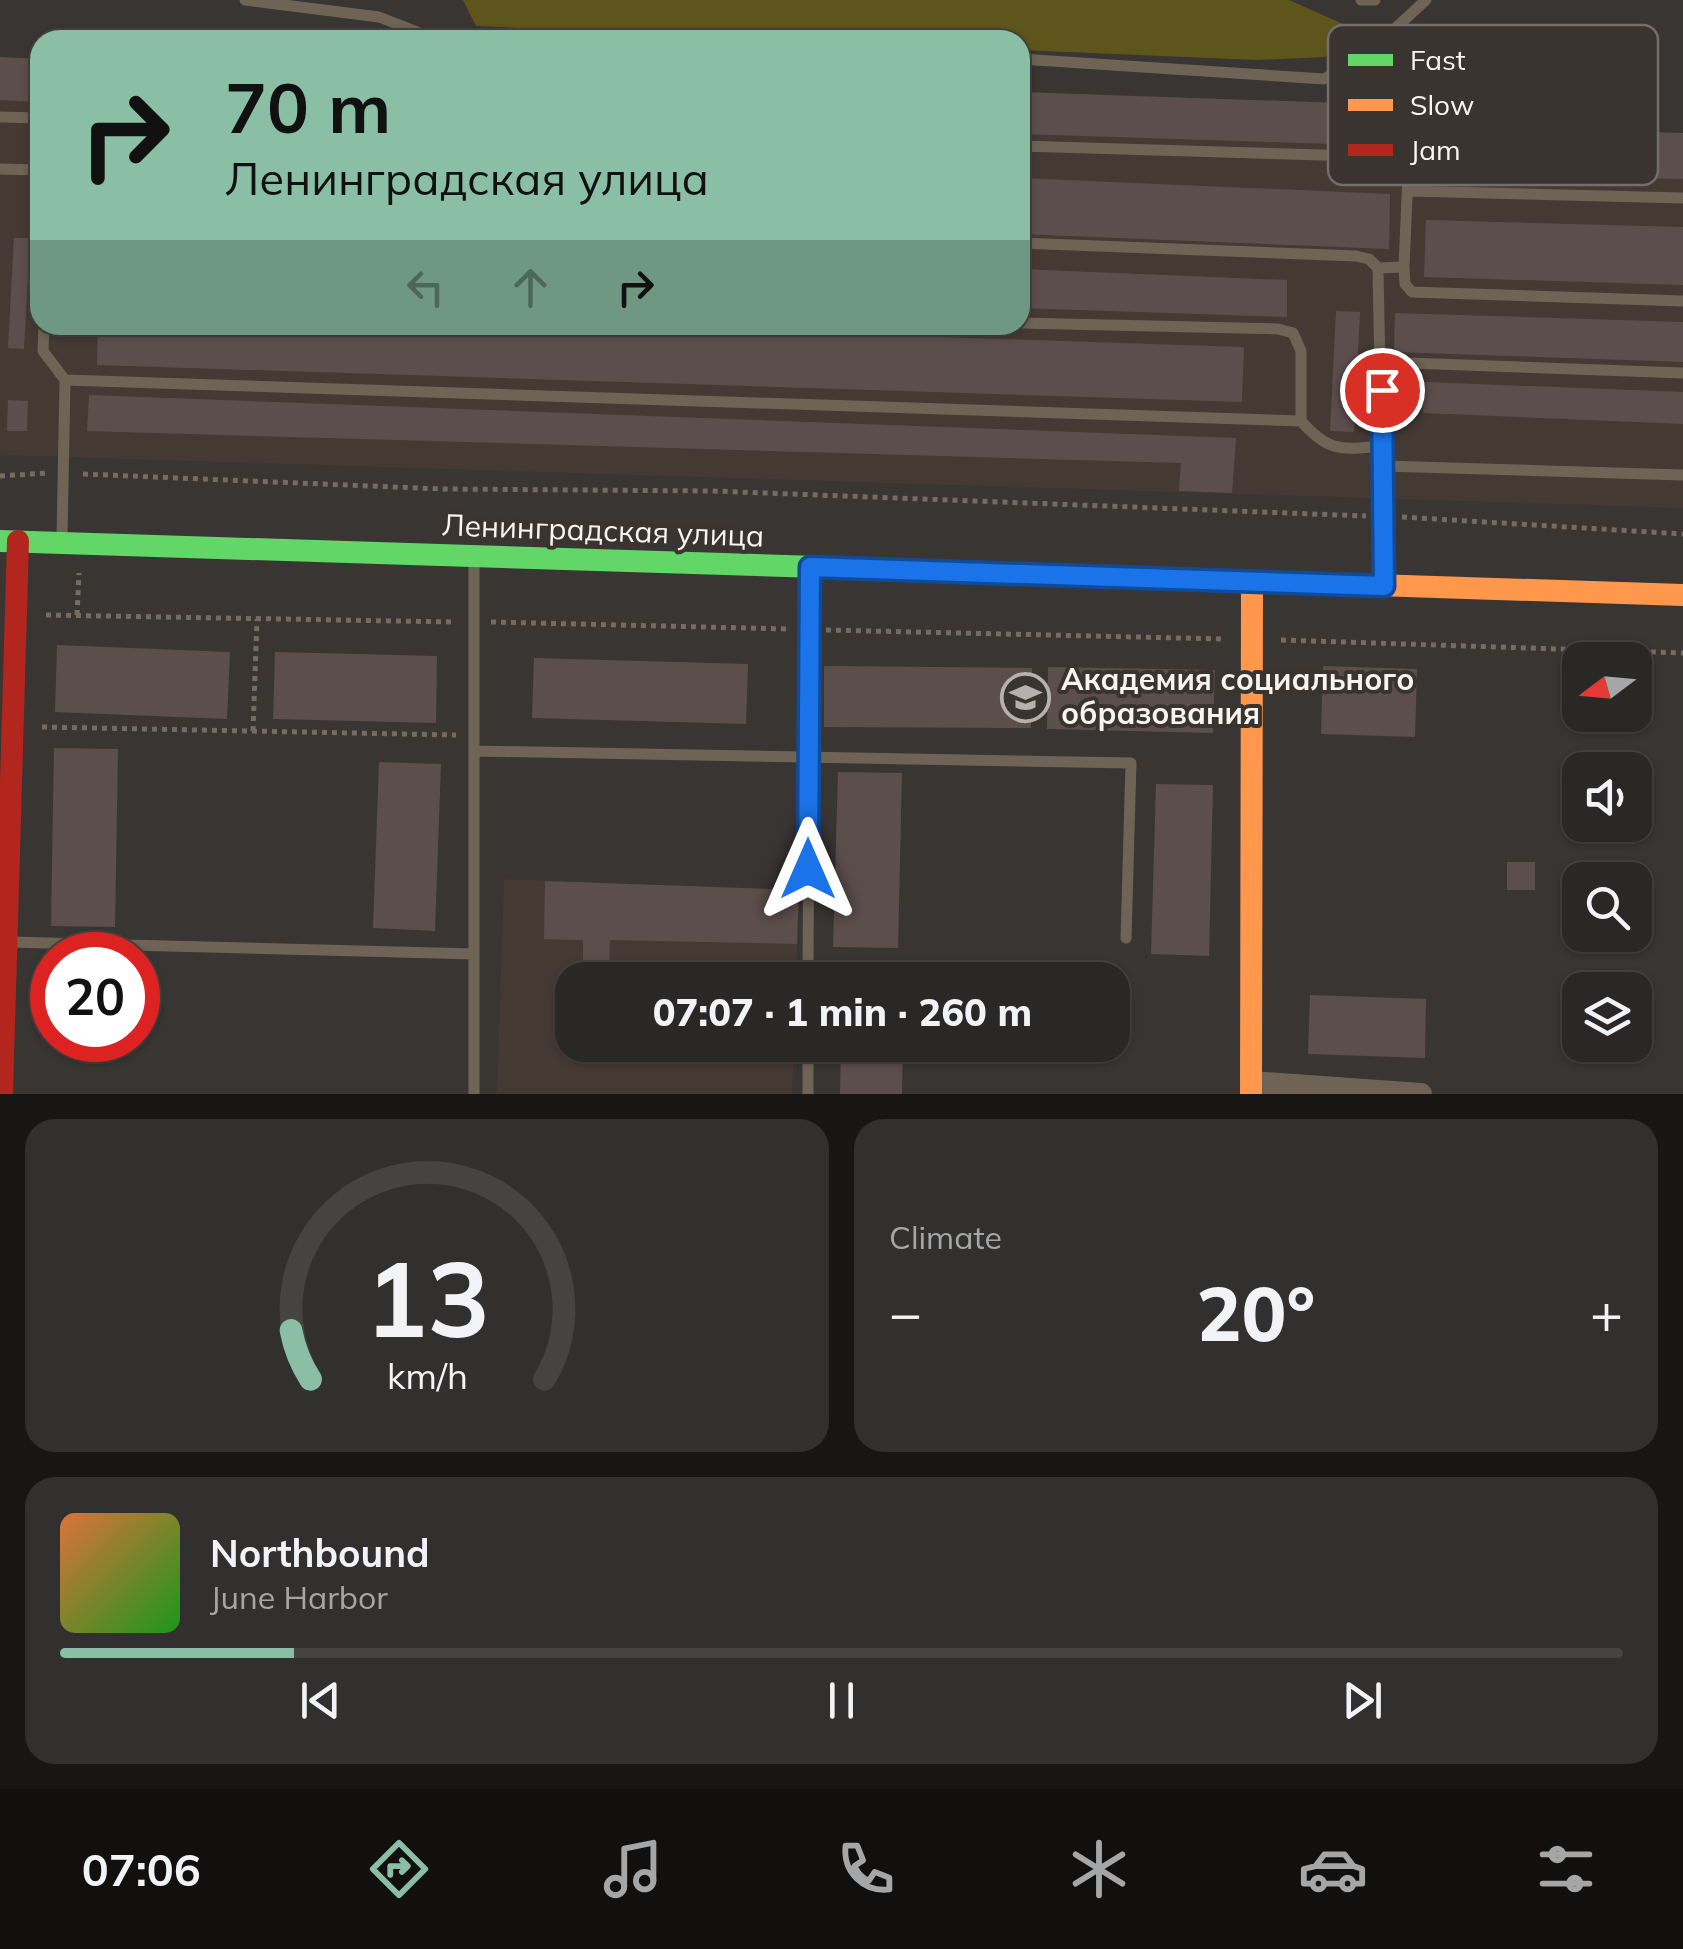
<!DOCTYPE html>
<meta charset="utf-8">
<style>
body{margin:0;font-family:Mulish,sans-serif;background:#32302e;color:#f1f3f6;height:100vh;display:flex;flex-direction:column;font-size:38px;white-space:nowrap}
*{box-sizing:border-box;margin:0}
p{font-size:32px;color:#a5a6a7}
.icon{flex:none;width:55px;height:55px;fill:none;stroke:currentColor;stroke-width:2;stroke-linecap:round;stroke-linejoin:round}
.map{position:relative;height:1094px;overflow:hidden}
.drawer{display:flex;flex-direction:column;gap:25px;padding:25px;background:#171615;flex:1}
.drawer>*{flex:none}
.top-card{position:absolute;left:30px;top:30px;width:1000px;height:305px;border-radius:30px;box-shadow:0 2px 8px #0004,0 0 0 2px #464443;background:#8abfa5;color:#111;overflow:hidden}
.needle{width:65px;rotate:254deg}
.buttons{position:absolute;left:1562px;top:642px;display:grid;gap:20px}
.buttons a{display:grid;place-items:center;width:90px;height:90px;border-radius:20px;background:#2a2826;box-shadow:0 2px 8px #0004,0 0 0 2px #464443;font-size:50px}
.speed{position:absolute;left:30px;top:932px;display:flex;gap:20px;font-size:50px;font-weight:700;text-align:center}
.speed>*{display:grid;place-content:center;width:130px;height:130px;border-radius:50%;background:#2a2826;box-shadow:0 2px 8px #0004,0 0 0 2px #464443;line-height:1}
.speed .limit{border:15px solid #d22;background:#fff;color:#111}
.pin{position:absolute;display:grid;place-items:center;width:85px;height:85px;color:#fff;margin:-42px;border:5px solid #fff;border-radius:50%;box-shadow:0 2px 10px #0007}
.me{position:absolute;width:110px;margin:-55px;rotate:0deg;stroke-linejoin:round;filter:drop-shadow(0 0 8px #0008)}
.turn{display:flex;align-items:center;gap:35px;height:210px;padding:0 30px;font-size:45px}
.turn .icon{width:130px;height:130px;stroke-width:2.5}
.turn b{display:block;font-size:70px;line-height:85px}
.lanes{display:flex;align-items:center;height:95px;padding:0 30px;background:#0003;justify-content:center;gap:50px;direction:ltr}
.lanes .off{opacity:.35}
.big{font-size:75px;font-weight:800;line-height:1.1}
.drawer .widget{flex:1;display:flex;flex-direction:column;justify-content:center;gap:15px;min-width:0;padding:0 35px;border-radius:30px;background:#32302e}
.drawer .dial{align-items:center;gap:0}
.dial svg{height:260px;overflow:visible;fill:none;stroke:#464443;stroke-width:7;stroke-linecap:round;text-anchor:middle}
.dial text{fill:#f1f3f6;stroke:none}
.song{display:flex;align-items:center;gap:30px}
.cover{width:120px;height:120px;border-radius:15px;background:linear-gradient(135deg,hsl(20 70% 55%),hsl(120 70% 35%))}
.played{height:10px;border-radius:5px;background:linear-gradient(90deg,#8abfa5 15%,#464443 15%)}
.keys{display:flex;justify-content:space-around;direction:ltr}
.heat{display:flex;justify-content:space-between;align-items:center;font-size:55px;direction:ltr}
.drawer .tiles{flex:1;display:grid;gap:25px;grid-template-columns:1fr 1fr}
.widget:last-child{grid-column:span 2}
.trip{position:absolute;left:555px;top:962px;width:575px;height:100px;border-radius:30px;background:#2a2826;box-shadow:0 2px 8px #0004,0 0 0 2px #464443;font-weight:800;line-height:100px;text-align:center}
.dock{display:flex;height:160px;justify-content:space-around;align-items:center;background:#11100f;color:#a5a6a7}
.dock .icon{width:70px;height:70px}
.dock .on{color:#8abfa5}
.dock b{font-size:45px;color:#f1f3f6}
.map>svg:first-child{display:block}
.built{fill:#453934}
.green{fill:#5e551d}
.building{fill:#5d4e4e}
.lines{fill:none;stroke-linecap:round;stroke-linejoin:round}
.path{stroke:#746c63;stroke-width:5;stroke-dasharray:5 5;stroke-linecap:butt}
.lane{stroke:#6e6355;stroke-width:11}
.street{stroke:#6e6355;stroke-width:22}
.fast{stroke:#63d668;stroke-width:22}
.slow{stroke:#ff974d;stroke-width:22}
.jam{stroke:#b3261e;stroke-width:22}
.route-casing{stroke:#114b97;stroke-width:25}
.route{stroke:#1a73e8;stroke-width:18}
.labels{text-anchor:middle;stroke-width:8;stroke-linejoin:round;paint-order:stroke}
.street-label{font-size:30px;fill:#f8f4f2;stroke:#3a3431}
.poi-label{font-size:30px;font-weight:bold;fill:#f8f4f2;stroke:#3a3431;text-anchor:start}
.key{fill:#3a3431;stroke:#736e6b;stroke-width:2.5}
.key-label{font-size:28px;fill:#f8f4f2}
</style>
<div class="map">
<svg width="1683" height="1094" viewBox="0 0 1683 1094">
<rect width="100%" height="100%" fill="#383533"/>
<path class="built" d="M0,57l40,2v266h980v-233l409,14v20l254,7v375l-1683,-53z
M504,879l295,11 -3,90h-224v65h222l-2,49h-295z"/>
<path class="green" d="M463,0h826l63,28 -27,29 -68,3 -237,-10v-10h-227l-317,-14z"/>
<path class="building" d="M0,57l40,2v43l-40,-2z
M1020,92l409,14 -1,20 255,7v46l-255,-4v-28l-408,-13z
M1020,178l370,16 -1,55 -369,-15z
M1426,220l257,7v58l-259,-8z
M14,238h16l-6,111 -16,-1z
M1020,269l267,11v37l-267,-9z
M1336,311l24,1 -6,120 -24,-1z
M1395,313l288,9v40l-289,-10z
M98,325h475l671,22 -2,55 -1145,-37z
M1424,382l259,10v32l-260,-11z
M89,395l1147,43 -4,55 -53,-2 2,-28 -1094,-32z
M8,400l20,1 -1,30h-20z
M57,645l173,7 -3,67 -172,-7z
M275,652l162,4 -1,67 -163,-4z
M534,658l214,6 -2,60 -214,-6z
M824,666l208,2 -1,60 -207,-1z
M1323,666l94,3 -2,68 -94,-3z
M1048,667l167,3 -2,63 -166,-4z
M54,748l64,1 -3,178 -64,-1z
M379,762l62,2 -6,167 -62,-3z
M838,772l64,1 -4,175 -65,-1z
M1156,784l57,1 -4,171 -58,-2z
M1507,862h28v28h-28z
M545,881l254,9 -2,54 -187,-4 -1,29 -26,-1v-28l-39,-1z
M842,972l63,1 -1,7h-62z
M1310,995l116,4 -1,59 -117,-4z
M559,1002h13v36l-14,-1z
M599,1045h143v8z
M841,1045h62l-1,49h-62z"/>
<g class="lines">
<path class="path" d="M83,474l359,15 271,2 653,25
M0,476l47,-3
M1402,517l281,17
M46,615l409,7
M77,615l2,-42
M491,622l299,7
M826,630l399,9
M1281,640l402,13
M42,727l414,8
M253,731l4,-112"/>
<path class="lane" d="M245,0l134,17 59,23
M1361,0h14
M1020,59l304,20 41,-23 61,-56
M0,117l40,1
M1020,146l371,11 12,4 5,12 -4,94 -26,1 6,314
M0,169l40,1
M1408,191l275,7
M1020,243l336,13 13,3 9,9
M1404,267l1,17 7,8 271,9
M1020,323l258,6 15,4 8,18v70
M44,325l-1,26 22,29 -3,158
M1381,362l302,11
M65,380l1236,41c29,33 42,28 83,25
M1384,466l299,9
M474,558v536
M474,751l657,12 -5,175
M10,942l464,12
M808,980l2,-411
M808,1094v-49"/>
<path class="street" d="M1251,1082l170,12"/>
<path class="fast" d="M0,541l975,31"/>
<path class="slow" d="M975,572l708,23
M1251,1094l1,-513"/>
<path class="jam" d="M2,1094l16,-553"/>
</g>
<g class="lines">
<defs>
<path id="route" d="M808,869l2,-302 574,19 -2,-196"/>
</defs>
<use href="#route" class="route-casing"/>
<use href="#route" class="route"/>
</g>
<defs>
<symbol id="university-ring" viewBox="-11 -11 22 22"><circle r="9.5" fill="#3a3431" stroke="#b5b1af" stroke-width="1.5"/><path d="M0-5L7-2L0 1L-7-2ZM-4 1L0 2.5L4 1V4Q0 6-4 4Z" fill="#b5b1af"/></symbol>
</defs>
<g fill-rule="evenodd">
<use href="#university-ring" x="998" y="670" width="55" height="55"/>
</g>
<g class="labels">
<g class="street-label">
<text transform="translate(603 531) rotate(2)" y="10">Ленинградская улица</text>
</g>
<g class="poi-label">
<text x="1061" y="690">Академия социального<tspan x="1061" dy="34">образования</tspan></text>
</g>
</g>
<rect x="1328" y="25" width="330" height="160" rx="15" class="key"/>
<rect x="1348" y="54" width="45" height="12" fill="#63d668"/>
<rect x="1348" y="99" width="45" height="12" fill="#ff974d"/>
<rect x="1348" y="144" width="45" height="12" fill="#b3261e"/>
<g class="key-label">
<text x="1410" y="70">Fast</text>
<text x="1410" y="115">Slow</text>
<text x="1410" y="160">Jam</text>
</g>
</svg>
<div class="buttons">
<a><svg class="needle" viewBox="-14 -14 28 28"><path d="M0-13l5 13h-10z" fill="#e53935"/><path d="M0 13l5-13h-10z" fill="#a5a6a7"/></svg></a>
<a><svg class="icon" aria-label="sound" viewBox="0 0 24 24"><path d="M4 9h4l5-4v14l-5-4H4zM17 9q2 3 0 6"/></svg></a>
<a><svg class="icon" aria-label="search" viewBox="0 0 24 24"><circle cx="10" cy="10" r="6"/><path d="M15 15l6 6"/></svg></a>
<a><svg class="icon" aria-label="layers" viewBox="0 0 24 24"><path d="M12 4l9 5-9 5-9-5zM3 14l9 5 9-5"/></svg></a>
</div>
<div class="speed"><div class="limit">20</div></div>
<div class="pin" style="left:1382px;top:390px;background:#d93025"><svg class="icon" aria-label="arrive" viewBox="0 0 24 24"><path d="M6 21V4h12l-3 4 3 4H6"/></svg></div>
<svg class="me" style="left:808px;top:869px" viewBox="-20 -20 40 40"><path d="M0-17L14 15 0 8-14 15z" fill="#1a73e8" stroke="#fff" stroke-width="4"/></svg>
<div class="trip">07:07 · 1 min · 260 m</div>
<div class="top-card">
<div class="turn"><svg class="icon" aria-label="right" viewBox="0 0 24 24"><path d="M7 20v-9h11M14 6l5 5-5 5"/></svg><div><b>70 m</b>Ленинградская улица</div></div>
<div class="lanes"><svg class="icon off" aria-label="left" viewBox="0 0 24 24"><path d="M17 20v-9H6M10 6l-5 5 5 5"/></svg><svg class="icon off" aria-label="ahead" viewBox="0 0 24 24"><path d="M12 20V5M6 11l6-6 6 6"/></svg><svg class="icon" aria-label="right" viewBox="0 0 24 24"><path d="M7 20v-9h11M14 6l5 5-5 5"/></svg></div>
</div>
</div>
<section class="drawer">
<div class="tiles">
<div class="widget dial"><svg viewBox="0 0 100 80">
<path d="M14 69A42 42 0 1 1 86 69"/>
<path d="M14 69A42 42 0 0 1 8 54" stroke="#8abfa5"/>
<text x="50" y="56" font-size="32" font-weight="700">13</text>
<text x="50" y="72" font-size="11">km/h</text>
</svg></div>
<div class="widget"><p>Climate</p>
<div class="heat"><a>−</a><b class="big">20°</b><a>+</a></div>
</div>
<div class="widget">
<div class="song"><i class="cover"></i><div><b>Northbound</b><p>June Harbor</p></div></div>
<div class="played"></div>
<div class="keys"><svg class="icon" aria-label="previous" viewBox="0 0 24 24"><path d="M18 5L8 12l10 7zM5 5v14"/></svg><svg class="icon" aria-label="pause" viewBox="0 0 24 24"><path d="M8 5v14M16 5v14"/></svg><svg class="icon" aria-label="next" viewBox="0 0 24 24"><path d="M6 5l10 7-10 7zM19 5v14"/></svg></div>
</div>
</div>
</section>
<nav class="dock">
<b>07:06</b>
<svg class="icon on" aria-label="directions" viewBox="0 0 24 24"><path d="M12 3l9 9-9 9-9-9zM9 14v-3h6M13 9l2 2-2 2"/></svg>
<svg class="icon" aria-label="music" viewBox="0 0 24 24"><path d="M9 18V5l10-2v13"/><circle cx="6" cy="18" r="3"/><circle cx="16" cy="16" r="3"/></svg>
<svg class="icon" aria-label="phone" viewBox="0 0 24 24"><path d="M5 4h4l2 5-3 2q2 4 5 5l2-3 5 2v4C11 20 4 13 5 4z"/></svg>
<svg class="icon" aria-label="climate" viewBox="0 0 24 24"><path d="M12 3v18M4 7l16 10M4 17L20 7"/></svg>
<svg class="icon" aria-label="car" viewBox="0 0 24 24"><path d="M5 17H2v-5l4-1 3-4h7l3 4 3 1v5h-3M9 17h6M6 11h13"/><circle cx="7" cy="17" r="2"/><circle cx="17" cy="17" r="2"/></svg>
<svg class="icon" aria-label="filters" viewBox="0 0 24 24"><path d="M4 7h16M4 17h16"/><circle cx="9" cy="7" r="2"/><circle cx="15" cy="17" r="2"/></svg>
</nav>
